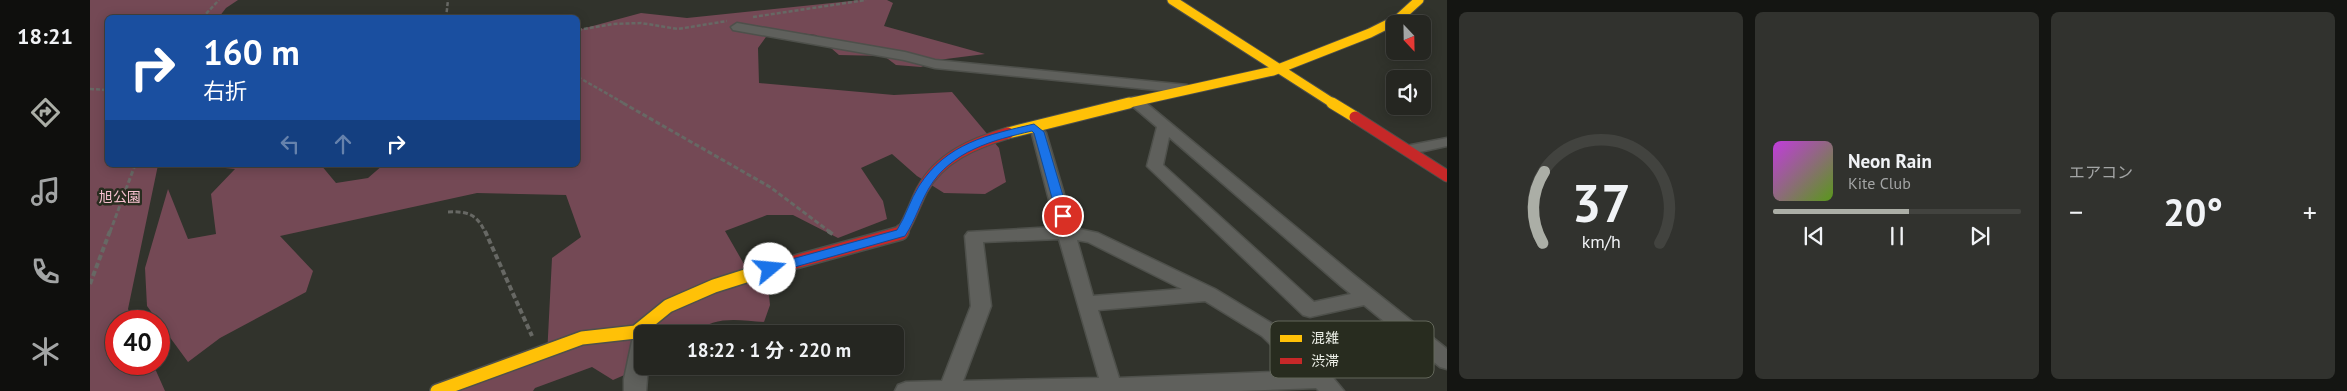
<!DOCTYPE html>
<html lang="ja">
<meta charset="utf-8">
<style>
body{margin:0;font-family:"PT Sans","Noto Sans JP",sans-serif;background:#31322e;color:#f1f3f6;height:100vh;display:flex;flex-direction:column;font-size:19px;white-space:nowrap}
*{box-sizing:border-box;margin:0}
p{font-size:16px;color:#a3a5a5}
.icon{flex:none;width:28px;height:28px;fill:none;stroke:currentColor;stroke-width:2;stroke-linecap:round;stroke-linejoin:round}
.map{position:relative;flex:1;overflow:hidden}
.drawer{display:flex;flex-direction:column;gap:12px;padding:12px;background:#141512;width:900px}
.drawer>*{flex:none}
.guide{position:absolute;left:15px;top:15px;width:475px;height:152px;border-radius:8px;box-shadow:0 2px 12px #0003,0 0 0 1px #42433f;background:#1a4fa0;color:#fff;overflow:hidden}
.needle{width:32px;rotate:158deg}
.tools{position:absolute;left:1296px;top:15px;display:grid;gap:10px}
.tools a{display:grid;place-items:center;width:45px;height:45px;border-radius:8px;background:#252621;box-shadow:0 2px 12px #0003,0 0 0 1px #42433f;font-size:25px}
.speed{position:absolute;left:15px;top:310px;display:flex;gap:10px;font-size:25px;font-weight:700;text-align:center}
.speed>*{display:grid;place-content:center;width:65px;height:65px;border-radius:50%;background:#252621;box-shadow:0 2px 12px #0003,0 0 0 1px #42433f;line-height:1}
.speed .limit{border:8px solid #d22;background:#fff;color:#111}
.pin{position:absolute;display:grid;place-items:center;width:42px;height:42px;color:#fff;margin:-21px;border:2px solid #fff;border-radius:50%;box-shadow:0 1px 5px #0007}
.me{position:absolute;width:55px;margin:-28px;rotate:73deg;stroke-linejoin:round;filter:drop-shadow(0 0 4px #0008)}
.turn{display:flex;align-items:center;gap:18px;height:105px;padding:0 15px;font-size:22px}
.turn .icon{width:65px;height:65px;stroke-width:2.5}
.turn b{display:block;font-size:35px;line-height:42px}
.lanes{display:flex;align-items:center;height:48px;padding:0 15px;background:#0003;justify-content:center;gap:25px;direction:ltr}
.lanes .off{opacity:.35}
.big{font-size:38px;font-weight:700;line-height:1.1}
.drawer .tile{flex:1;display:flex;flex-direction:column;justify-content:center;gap:8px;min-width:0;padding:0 18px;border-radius:8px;background:#31322e}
.drawer .dial{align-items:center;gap:0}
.dial svg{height:130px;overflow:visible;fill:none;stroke:#42433f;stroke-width:7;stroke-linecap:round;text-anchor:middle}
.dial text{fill:#f1f3f6;stroke:none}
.song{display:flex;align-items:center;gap:15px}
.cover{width:60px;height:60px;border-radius:8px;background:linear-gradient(135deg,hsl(290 70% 55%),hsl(90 70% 35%))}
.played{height:5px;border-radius:2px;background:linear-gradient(90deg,#abaea6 55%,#42433f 55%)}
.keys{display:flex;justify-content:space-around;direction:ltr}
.heat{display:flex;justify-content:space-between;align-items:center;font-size:28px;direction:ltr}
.drawer .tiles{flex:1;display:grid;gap:12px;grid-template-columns:repeat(3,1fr)}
.trip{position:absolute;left:544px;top:325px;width:270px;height:50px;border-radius:8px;background:#252621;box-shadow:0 2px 12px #0003,0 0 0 1px #42433f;font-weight:700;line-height:50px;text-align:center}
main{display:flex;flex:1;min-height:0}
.tabs{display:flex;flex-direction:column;width:90px;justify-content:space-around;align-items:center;background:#0f0f0d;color:#a3a5a5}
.tabs .icon{width:35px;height:35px}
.tabs .current{color:#abaea6}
.tabs b{font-size:22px;color:#f1f3f6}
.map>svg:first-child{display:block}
.green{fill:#744955}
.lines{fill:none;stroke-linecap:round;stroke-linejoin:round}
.street-casing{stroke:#4e504b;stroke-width:3}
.slow-far2-casing{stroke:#4e504b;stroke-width:11}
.slow-far1-casing{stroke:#4e504b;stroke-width:13}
.slow-casing{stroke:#4e504b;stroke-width:16}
.jam-far1-casing{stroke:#4e504b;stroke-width:13}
.jam-casing{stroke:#4e504b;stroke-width:16}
.path-far2{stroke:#676864;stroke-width:2.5;stroke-dasharray:4 2;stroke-linecap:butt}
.path-far1{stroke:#676864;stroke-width:3;stroke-dasharray:5 2.5;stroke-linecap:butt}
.path{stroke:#676864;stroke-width:4;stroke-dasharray:5.5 3;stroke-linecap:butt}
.street{fill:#5f605c;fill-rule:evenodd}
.slow-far2{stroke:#ffc107;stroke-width:9}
.slow-far1{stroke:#ffc107;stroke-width:11}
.slow{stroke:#ffc107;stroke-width:13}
.jam-far1{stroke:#c62828;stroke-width:11}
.jam{stroke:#c62828;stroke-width:13}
.route{fill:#1a73e8;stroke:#114b97}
.labels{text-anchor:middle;stroke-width:5;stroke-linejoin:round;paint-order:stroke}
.park-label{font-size:14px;fill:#f6c1cf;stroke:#282c1f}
.key{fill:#282c1f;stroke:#63675b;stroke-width:1}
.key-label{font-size:14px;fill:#edf0e8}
</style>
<main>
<nav class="tabs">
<b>18:21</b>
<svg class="icon current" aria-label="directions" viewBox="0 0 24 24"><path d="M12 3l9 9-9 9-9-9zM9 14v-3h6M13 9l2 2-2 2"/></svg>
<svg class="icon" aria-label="music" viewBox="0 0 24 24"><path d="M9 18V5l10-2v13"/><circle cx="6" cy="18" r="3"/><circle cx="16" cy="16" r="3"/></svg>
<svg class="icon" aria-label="phone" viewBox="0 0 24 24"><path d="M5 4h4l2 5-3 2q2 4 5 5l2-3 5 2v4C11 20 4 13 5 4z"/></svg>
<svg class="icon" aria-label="climate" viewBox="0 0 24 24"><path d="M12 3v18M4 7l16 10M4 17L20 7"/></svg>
</nav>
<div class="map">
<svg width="1357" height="391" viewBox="0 0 1357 391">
<rect width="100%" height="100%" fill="#31332c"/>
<path class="green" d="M0,0h148l-12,8 -7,9 -111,1v147h50l-30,144 5,12h-17v43h37l12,27h-75z
M771,0h26l6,3 -9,23 101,28 -47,6 -17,7 -25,-2 -12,-9 -45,-1 -23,-20 -45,-5 -13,18 1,35 135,12 58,-3 47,56 7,34 -21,12 -41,-1 -27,-17 -25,-22 -31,14 22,33 4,18 -49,19 -45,-23h-26l-42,16 23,40 19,6 3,28 -6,17c-26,-2 -50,-7 -70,12h-52v32h3l-32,14 -21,-13 -57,21 -2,3h-78l92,-35 5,-98 29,-21 -15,-42 -89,-2 -197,43 33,35 -7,21 -86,46 -32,24 -41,-56 -2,-38 23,-79 20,50 28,-5 -5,-40 24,-25 -40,-4h126l15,18 32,-5 15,-13h195v-135l63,-17 46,5z"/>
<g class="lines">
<defs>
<path id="street" d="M647,23l168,29 30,8 252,25 7,4 -7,4 -252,-25 -31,-8 -171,-30 -2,-3z
M1045,97l5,1 215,178 92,73v20l-7,-2 -76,-62 -54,12 -7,-2 -153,-146 -3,-3 10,-39 -27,-23 -2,-3 2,-3zM1079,137l172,149 10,8 -37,8 -151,-137z
M944,123l5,1 7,9 28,95 24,5 117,56 61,37 53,47 15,18h-25l-3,-3 -77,3h-344l3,-6 8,-3 36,-1 29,-75 -6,-70 3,-4 88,-5 -24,-93 -5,-7zM969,239l40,139 -136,3 28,-75 -8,-64zM987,240l11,2 94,47 -89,7zM1115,301l57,35 36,35 -179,7 -21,-68z
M1357,138v8l-41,9 -8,-5 3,-3z
M552,333l2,1h-2v32h6l-2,25h-22v-12l8,-38 3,-6z"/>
<path id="slow-far2" d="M1082,0l162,104
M1034,104l149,-33 97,-38 28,-14 21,-19"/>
<path id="slow-far1" d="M1242,103l23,14
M918,133l121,-30"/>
<path id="slow" d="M347,391l145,-53 54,-6 32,-26 46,-20 41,-13"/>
<path id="jam-far1" d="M1265,117l92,59
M812,232c8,-13 13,-28 20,-42 18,-33 52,-47 86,-57"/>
<path id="jam" d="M665,273l146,-40 1,-2"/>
</defs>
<use href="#street" class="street-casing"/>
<use href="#slow-far2" class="slow-far2-casing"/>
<use href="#slow-far1" class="slow-far1-casing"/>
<use href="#slow" class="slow-casing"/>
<use href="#jam-far1" class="jam-far1-casing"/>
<use href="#jam" class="jam-casing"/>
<path class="path-far2" d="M663,17l113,-17
M112,18l17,-18
M356,18l2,-18
M488,30l35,-6 28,-1 37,6 49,-8
M488,77l47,27
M0,89l18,1"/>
<path class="path-far1" d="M533,103l147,84 60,45
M358,212c19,-1 29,2 37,20
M20,232l25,-67"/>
<path class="path" d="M395,231l47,105
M738,231l6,4
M0,284l20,-53"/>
<use href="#street" class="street"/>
<use href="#slow-far2" class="slow-far2"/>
<use href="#slow-far1" class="slow-far1"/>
<use href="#slow" class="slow"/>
<use href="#jam-far1" class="jam-far1"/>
<use href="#jam" class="jam"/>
</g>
<path class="route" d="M944,124l10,8 25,84 -2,3 -4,1 -6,-4 -23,-83 -2,-2c-39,9 -81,20 -103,57 -9,15 -13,31 -24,48l-135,38 -6,-5 6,-4 127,-35c9,-14 13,-30 22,-44 28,-43 68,-51 115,-62z"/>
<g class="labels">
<g class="park-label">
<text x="30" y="202">旭公園</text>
</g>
</g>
<rect x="1180" y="321" width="164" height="57" rx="8" class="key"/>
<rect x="1190" y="335" width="22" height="7" fill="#ffc107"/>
<rect x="1190" y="358" width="22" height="6" fill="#c62828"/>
<g class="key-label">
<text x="1221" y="343">混雑</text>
<text x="1221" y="366">渋滞</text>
</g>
</svg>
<div class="tools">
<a><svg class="needle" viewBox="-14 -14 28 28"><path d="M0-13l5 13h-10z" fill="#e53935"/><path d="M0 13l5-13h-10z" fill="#a3a5a5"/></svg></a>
<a><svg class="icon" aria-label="sound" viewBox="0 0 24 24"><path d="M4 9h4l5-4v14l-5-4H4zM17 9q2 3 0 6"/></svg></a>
</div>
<div class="speed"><div class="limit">40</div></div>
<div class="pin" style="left:973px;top:216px;background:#d93025"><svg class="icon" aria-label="arrive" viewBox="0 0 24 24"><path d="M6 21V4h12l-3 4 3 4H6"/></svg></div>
<svg class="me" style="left:680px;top:269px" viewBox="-20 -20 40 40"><circle r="19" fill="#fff"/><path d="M0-13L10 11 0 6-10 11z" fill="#1a73e8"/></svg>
<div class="trip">18:22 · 1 分 · 220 m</div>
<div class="guide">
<div class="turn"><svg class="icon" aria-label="right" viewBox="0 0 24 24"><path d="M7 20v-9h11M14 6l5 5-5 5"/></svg><div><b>160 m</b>右折</div></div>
<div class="lanes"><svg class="icon off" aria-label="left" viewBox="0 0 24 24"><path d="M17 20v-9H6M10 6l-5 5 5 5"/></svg><svg class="icon off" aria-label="ahead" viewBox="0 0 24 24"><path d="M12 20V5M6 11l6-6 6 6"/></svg><svg class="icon" aria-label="right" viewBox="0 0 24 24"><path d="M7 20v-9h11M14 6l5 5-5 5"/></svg></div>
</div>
</div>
<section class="drawer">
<div class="tiles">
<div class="tile dial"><svg viewBox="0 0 100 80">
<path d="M14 69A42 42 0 1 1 86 69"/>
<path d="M14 69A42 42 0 0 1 15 25" stroke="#abaea6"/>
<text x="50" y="56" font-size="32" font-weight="700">37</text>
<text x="50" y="72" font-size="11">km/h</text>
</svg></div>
<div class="tile">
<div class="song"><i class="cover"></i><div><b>Neon Rain</b><p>Kite Club</p></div></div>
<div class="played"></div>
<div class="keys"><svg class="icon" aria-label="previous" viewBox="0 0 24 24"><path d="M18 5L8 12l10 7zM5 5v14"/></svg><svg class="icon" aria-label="pause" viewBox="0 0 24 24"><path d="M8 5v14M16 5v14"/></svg><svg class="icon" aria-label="next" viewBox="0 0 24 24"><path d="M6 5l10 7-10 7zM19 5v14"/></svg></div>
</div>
<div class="tile"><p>エアコン</p>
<div class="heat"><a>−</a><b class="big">20°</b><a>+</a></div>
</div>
</div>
</section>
</main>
